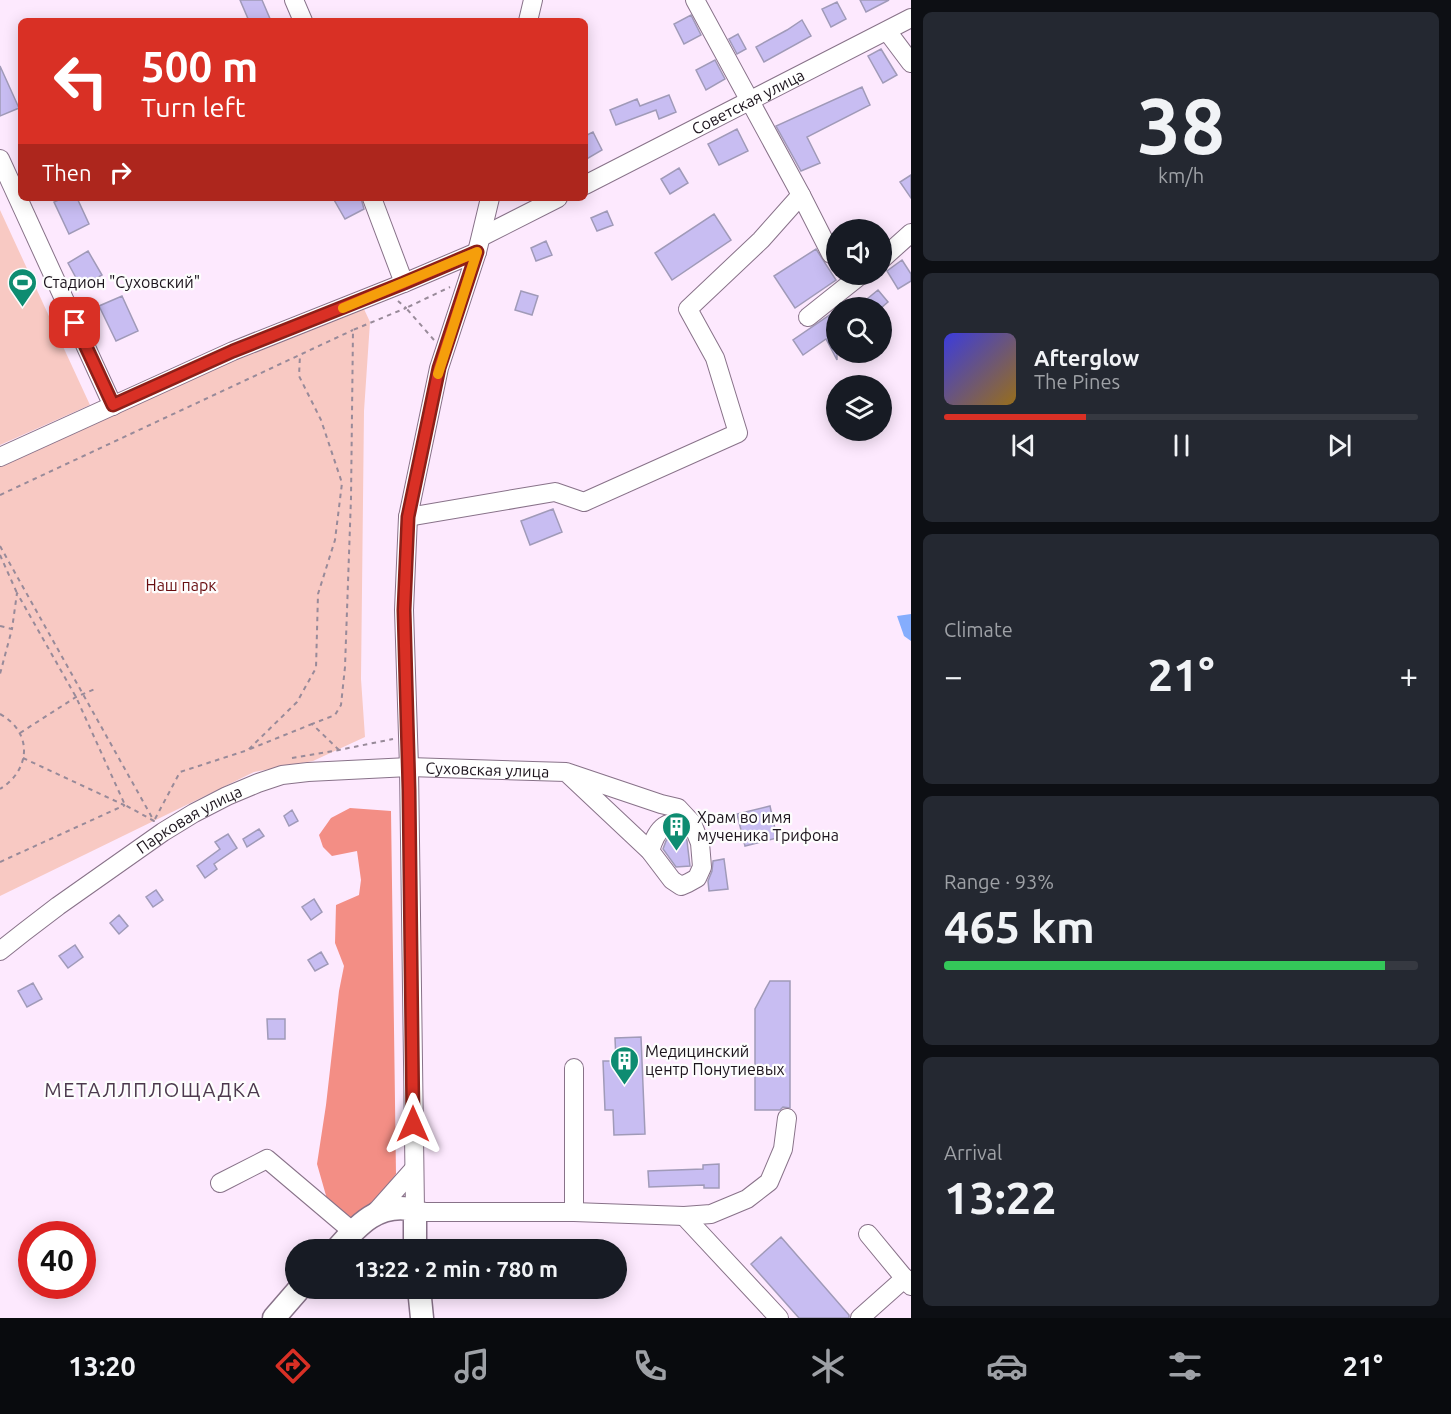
<!DOCTYPE html>
<meta charset="utf-8">
<style>
body{margin:0;font-family:Ubuntu,sans-serif;background:#242831;color:#f1f3f6;height:100vh;display:flex;flex-direction:column;font-size:22px;white-space:nowrap}
*{box-sizing:border-box;margin:0}
p{font-size:20px;color:#9ea1a6}
.icon{flex:none;width:33px;height:33px;fill:none;stroke:currentColor;stroke-width:2;stroke-linecap:round;stroke-linejoin:round}
.map{position:relative;flex:1;overflow:hidden}
.panel{display:flex;flex-direction:column;gap:12px;padding:12px;background:#0d0f14;width:540px}
.panel>*{flex:none}
.banner{position:absolute;left:18px;top:18px;width:570px;height:183px;border-radius:9px;box-shadow:0 3px 15px #0003;background:#d93025;color:#fff;overflow:hidden}
.buttons{position:absolute;left:826px;top:219px;display:grid;gap:12px}
.buttons a{display:grid;place-items:center;width:66px;height:66px;border-radius:50%;background:#171b24;box-shadow:0 3px 15px #0003;font-size:30px}
.speed{position:absolute;left:18px;top:1221px;display:flex;gap:12px;font-size:30px;font-weight:700;text-align:center}
.speed>*{display:grid;place-content:center;width:78px;height:78px;border-radius:50%;background:#171b24;box-shadow:0 3px 15px #0003;line-height:1}
.speed .limit{border:9px solid #d22;background:#fff;color:#111}
.pin{position:absolute;display:grid;place-items:center;width:51px;height:51px;color:#fff;margin:-26px;border-radius:12px;box-shadow:0 3px 9px #0006}
.me{position:absolute;width:66px;margin:-33px;rotate:0deg;stroke-linejoin:round;filter:drop-shadow(0 0 4px #0008)}
.turn{display:flex;align-items:center;gap:21px;height:126px;padding:0 24px;font-size:27px}
.turn .icon{width:78px;height:78px;stroke-width:2.5}
.turn b{display:block;font-size:42px;line-height:51px}
.then{display:flex;align-items:center;height:57px;padding:0 24px;background:#0003;gap:12px;font-size:22px}
.big{font-size:45px;font-weight:700;line-height:1.1}
.panel .tile{flex:1;display:flex;flex-direction:column;justify-content:center;gap:9px;min-width:0;padding:0 21px;border-radius:9px;background:#242831}
.panel .dial{align-items:center;gap:0}
.dial b{font-size:78px;line-height:1}
.song{display:flex;align-items:center;gap:18px}
.cover{width:72px;height:72px;border-radius:9px;background:linear-gradient(135deg,hsl(240 70% 55%),hsl(40 70% 35%))}
.played{height:6px;border-radius:3px;background:linear-gradient(90deg,#d93025 30%,#363941 30%)}
.keys{display:flex;justify-content:space-around;direction:ltr}
.heat{display:flex;justify-content:space-between;align-items:center;font-size:33px;direction:ltr}
.charge{height:9px;border-radius:4px;background:linear-gradient(90deg,#34c759 93%,#363941 0)}
.trip{position:absolute;left:285px;top:1239px;width:342px;height:60px;border-radius:30px;background:#171b24;box-shadow:0 3px 15px #0003;font-weight:700;line-height:60px;text-align:center}
.dock{display:flex;height:96px;justify-content:space-around;align-items:center;background:#090b0e;color:#9ea1a6}
.dock .icon{width:42px;height:42px}
.dock .on{color:#d93025}
.dock b{font-size:27px;color:#f1f3f6}
main{display:flex;flex:1;min-height:0}
.map>svg:first-child{display:block}
.green{fill:#f8c9c3}
.forest{fill:#f38e85}
.water{fill:#85adfd}
.building{fill:#c8bdf2;stroke:#a09ab8;stroke-width:1.5}
.lines{fill:none;stroke-linecap:round;stroke-linejoin:round}
.minor-casing{stroke:#887289;stroke-width:20}
.major-casing{stroke:#887289;stroke-width:25}
.path{stroke:#988a99;stroke-width:2;stroke-dasharray:4.5 4.5;stroke-linecap:butt}
.minor{stroke:#fff;stroke-width:18}
.major{stroke:#fff;stroke-width:22}
.route-casing{stroke:#8d1f18;stroke-width:15}
.route{stroke:#d93025;stroke-width:10}
.slow{stroke:#f59e0b;stroke-width:10}
.labels{text-anchor:middle;stroke-width:4.5;stroke-linejoin:round;paint-order:stroke}
.street-label{font-size:16px;fill:#1c141d;stroke:#fdfdfd}
.poi-label{font-size:16px;fill:#1c141d;stroke:#fdfdfd;text-anchor:start}
.park-label{font-size:16px;fill:#690e10;stroke:#fdfdfd}
.quarter-label{font-size:20px;letter-spacing:1.5px;fill:#4d394e;stroke:#fdfdfd}
</style>
<main>
<div class="map">
<svg width="911" height="1318" viewBox="0 0 911 1318">
<rect width="100%" height="100%" fill="#fde9fe"/>
<path class="green" d="M0,210l90,195 -90,40z
M357,294l13,28 -6,89 -3,268 4,58 -52,24 -59,11 -254,124v-446z"/>
<path class="forest" d="M350,808l41,3 5,363 -25,33 -24,14 -20,-22 -10,-35 9,-59 13,-114 5,-25 -9,-23 1,-38 23,-10 2,-15 -4,-29 -25,5 -9,-9 -4,-12 12,-17z"/>
<path class="water" d="M911,614v27l-7,-5 -7,-20z"/>
<path class="building" d="M240,0h22l9,21h-22z
M860,0h29l-23,12z
M837,2l9,17 -15,8 -9,-18z
M691,15l10,20 -17,9 -10,-20z
M802,20l9,16 -47,26 -8,-15 31,-17z
M738,34l8,15 -9,5 -8,-15z
M881,49l16,26 -14,8 -15,-27z
M715,60l10,19 -19,11 -10,-20z
M0,66l19,42 -19,8z
M862,87l8,18 -63,32 13,26 -19,8 -25,-45z
M669,95l7,17 -17,7 -3,-9 -40,15 -6,-15 27,-11 3,7z
M737,129l11,22 -29,14 -11,-21z
M593,132l9,18 -17,10v-24z
M679,168l9,15 -18,11 -9,-15z
M911,175v23l-11,-16z
M63,198h14l12,26 -20,10 -15,-32z
M333,198h28l3,11 -19,10z
M607,211l6,14 -16,6 -6,-13z
M714,214l17,26 -59,40 -17,-27z
M546,241l6,14 -16,6 -5,-13z
M816,249l20,31 -41,28 -21,-32z
M88,251l14,24 -21,12 -13,-24z
M902,260l9,14v7l-13,8 -11,-18z
M878,290l10,12 -7,6h-25z
M521,291l17,5 -6,19 -17,-5z
M122,296l16,35 -22,10 -17,-35z
M837,310v50l-11,-21 -23,16 -10,-15z
M553,509l9,23 -32,13 -9,-24z
M770,806l7,32 -32,8 -8,-32z
M292,810l6,11 -9,5 -5,-10z
M259,829l5,7 -17,11 -4,-8z
M228,834l9,14 -23,16 3,5 -12,9 -8,-12 23,-17 -5,-7z
M684,834l3,7 3,25 -14,1 -13,-18 3,-8 4,-5z
M724,859l4,30 -19,2 -1,-10 4,-10 1,-10z
M156,890l7,10 -10,7 -7,-10z
M314,899l8,13 -11,8 -9,-13z
M119,915l9,11 -9,8 -9,-11z
M75,945l8,12 -15,11 -9,-12z
M321,952l7,12 -13,7 -7,-11z
M770,981h20v127l-7,-1 -3,3h-25v-101z
M33,983l9,16 -15,8 -9,-16z
M267,1019h18v20h-17z
M641,1037l4,97 -31,1 -1,-25h-8l-2,-49h13l-1,-23z
M719,1164v24h-15v-3l-55,2 -1,-16 55,-2v-4z
M781,1237l68,78v3h-50l-48,-54z"/>
<g class="lines">
<defs>
<g id="minor">
<path d="M294,0l9,21"/>
<path d="M528,21l5,-21"/>
<path d="M887,31l24,32"/>
<path d="M0,159l113,247"/>
<path id="s1" d="M585,185l326,-167"/>
<path d="M801,195l30,59"/>
<path d="M372,198l32,85"/>
<path d="M490,198l-13,54 -38,116 -31,149 -4,93 5,157 6,443 11,2h148l110,4 27,-2 36,-15 22,-17 14,-33 4,-31"/>
<path d="M481,237l77,-39"/>
<path d="M882,259l29,-26"/>
<path d="M808,317l54,-43"/>
<path d="M0,457l233,-106 171,-68 73,-31"/>
<path d="M408,517l147,-25 29,10 154,-69 -23,-75 -27,-49 73,-69 40,-45 -106,-195"/>
<path d="M650,851c7,-24 17,-33 42,-28"/>
<path id="s2" d="M0,951l24,-19 34,-26 105,-74 31,-19 33,-17 31,-13 24,-8 26,-3 101,-5 157,5 95,32 17,4 14,15 8,20 2,24 -5,11 -9,5 -7,3 -9,-6 -22,-29 -84,-79"/>
<path d="M574,1068v144"/>
<path d="M220,1183l47,-24 85,72"/>
<path d="M374,1214l40,-45"/>
<path d="M684,1216l95,102"/>
<path d="M868,1234l43,52"/>
<path d="M860,1318l45,-40"/>
</g>
<path id="major" d="M336,1250c22,-25 43,-49 79,-40v40
M419,1288l3,30
M274,1318l26,-30"/>
</defs>
<use href="#minor" class="minor-casing"/>
<use href="#major" class="major-casing"/>
<path class="path" d="M434,340l-28,-32 44,-21
M0,495l353,-165
M0,546l154,275 -29,-16 -49,-108 -59,-104 -5,36
M0,555l17,38
M0,626l12,3 -12,45
M0,714c33,18 31,56 0,75
M20,733l56,-36 19,-8
M250,749l62,-25
M339,750l-27,-26 23,-9 6,-10 4,-38 6,-169 2,-168 53,-22 -8,-7
M23,758l101,47
M292,758l47,-8 54,-11
M155,819l25,-47 68,-22 49,-48 19,-34 2,-74 17,-54 7,-57 -21,-63 -22,-44 1,-21
M0,862l125,-57"/>
<use href="#minor" class="minor"/>
<use href="#major" class="major"/>
</g>
<g class="lines">
<defs>
<path id="route" d="M75,323l38,82 120,-54 171,-68 73,-31 -38,116 -31,149 -4,93 5,180 4,334"/>
</defs>
<use href="#route" class="route-casing"/>
<use href="#route" class="route"/>
<path class="slow" d="M343,308l134,-56 -39,122"/>
</g>
<defs>
<symbol id="stadium-pin" viewBox="-11 -11 22 30"><path d="M0 17L-7.5 6A9.5 9.5 0 1 1 7.5 6Z" fill="#0e8c71" stroke="#fdfdfd"/><path d="M0-5a6.5 5 0 1 0 0 10a6.5 5 0 1 0 0-10ZM-3.5-1.8h7v3.6h-7Z" fill="#fff"/></symbol>
<symbol id="building-pin" viewBox="-11 -11 22 30"><path d="M0 17L-7.5 6A9.5 9.5 0 1 1 7.5 6Z" fill="#0e8c71" stroke="#fdfdfd"/><path d="M-4-6H4V6H1V3H-1V6H-4ZM-2.5-4.3h1.7v1.8h-1.7ZM.8-4.3h1.7v1.8H.8ZM-2.5-1h1.7V.8h-1.7ZM.8-1h1.7V.8H.8Z" fill="#fff"/></symbol>
</defs>
<g fill-rule="evenodd">
<use href="#stadium-pin" x="6" y="266" width="33" height="45"/>
<use href="#building-pin" x="660" y="810" width="33" height="45"/>
<use href="#building-pin" x="608" y="1044" width="33" height="45"/>
</g>
<g class="labels">
<g class="street-label">
<text dy="6" stroke="none"><textPath href="#s1" startOffset="183">Советская улица</textPath></text>
<text dy="6" stroke="none"><textPath href="#s2" startOffset="540">Суховская улица</textPath></text>
<text dy="6" stroke="none"><textPath href="#s2" startOffset="231">Парковая улица</textPath></text>
</g>
<g class="poi-label">
<text x="43" y="288">Стадион "Суховский"</text>
<text x="697" y="823">Храм во имя<tspan x="697" dy="18">мученика Трифона</tspan></text>
<text x="645" y="1057">Медицинский<tspan x="645" dy="18">центр Понутиевых</tspan></text>
</g>
<g class="park-label">
<text x="181" y="591">Наш парк</text>
</g>
<g class="quarter-label">
<text x="153" y="1097">МЕТАЛЛПЛОЩАДКА</text>
</g>
</g>
</svg>
<div class="buttons">
<a><svg class="icon" aria-label="sound" viewBox="0 0 24 24"><path d="M4 9h4l5-4v14l-5-4H4zM17 9q2 3 0 6"/></svg></a>
<a><svg class="icon" aria-label="search" viewBox="0 0 24 24"><circle cx="10" cy="10" r="6"/><path d="M15 15l6 6"/></svg></a>
<a><svg class="icon" aria-label="layers" viewBox="0 0 24 24"><path d="M12 4l9 5-9 5-9-5zM3 14l9 5 9-5"/></svg></a>
</div>
<div class="speed"><div class="limit">40</div></div>
<div class="pin" style="left:75px;top:323px;background:#d93025"><svg class="icon" aria-label="arrive" viewBox="0 0 24 24"><path d="M6 21V4h12l-3 4 3 4H6"/></svg></div>
<svg class="me" style="left:413px;top:1124px" viewBox="-20 -20 40 40"><path d="M0-17L14 15 0 8-14 15z" fill="#d93025" stroke="#fff" stroke-width="4"/></svg>
<div class="trip">13:22 · 2 min · 780 m</div>
<div class="banner">
<div class="turn"><svg class="icon" aria-label="left" viewBox="0 0 24 24"><path d="M17 20v-9H6M10 6l-5 5 5 5"/></svg><div><b>500 m</b>Turn left</div></div>
<div class="then">Then<svg class="icon" aria-label="right" viewBox="0 0 24 24"><path d="M7 20v-9h11M14 6l5 5-5 5"/></svg></div>
</div>
</div>
<section class="panel">
<div class="tile dial"><b>38</b><p>km/h</p></div>
<div class="tile">
<div class="song"><i class="cover"></i><div><b>Afterglow</b><p>The Pines</p></div></div>
<div class="played"></div>
<div class="keys"><svg class="icon" aria-label="previous" viewBox="0 0 24 24"><path d="M18 5L8 12l10 7zM5 5v14"/></svg><svg class="icon" aria-label="pause" viewBox="0 0 24 24"><path d="M8 5v14M16 5v14"/></svg><svg class="icon" aria-label="next" viewBox="0 0 24 24"><path d="M6 5l10 7-10 7zM19 5v14"/></svg></div>
</div>
<div class="tile"><p>Climate</p>
<div class="heat"><a>−</a><b class="big">21°</b><a>+</a></div>
</div>
<div class="tile"><p>Range · 93%</p><b class="big">465 km</b><div class="charge"></div></div>
<div class="tile"><p>Arrival</p><b class="big">13:22</b></div>
</section>
</main>
<nav class="dock">
<b>13:20</b>
<svg class="icon on" aria-label="directions" viewBox="0 0 24 24"><path d="M12 3l9 9-9 9-9-9zM9 14v-3h6M13 9l2 2-2 2"/></svg>
<svg class="icon" aria-label="music" viewBox="0 0 24 24"><path d="M9 18V5l10-2v13"/><circle cx="6" cy="18" r="3"/><circle cx="16" cy="16" r="3"/></svg>
<svg class="icon" aria-label="phone" viewBox="0 0 24 24"><path d="M5 4h4l2 5-3 2q2 4 5 5l2-3 5 2v4C11 20 4 13 5 4z"/></svg>
<svg class="icon" aria-label="climate" viewBox="0 0 24 24"><path d="M12 3v18M4 7l16 10M4 17L20 7"/></svg>
<svg class="icon" aria-label="car" viewBox="0 0 24 24"><path d="M5 17H2v-5l4-1 3-4h7l3 4 3 1v5h-3M9 17h6M6 11h13"/><circle cx="7" cy="17" r="2"/><circle cx="17" cy="17" r="2"/></svg>
<svg class="icon" aria-label="filters" viewBox="0 0 24 24"><path d="M4 7h16M4 17h16"/><circle cx="9" cy="7" r="2"/><circle cx="15" cy="17" r="2"/></svg>
<b>21°</b>
</nav>
